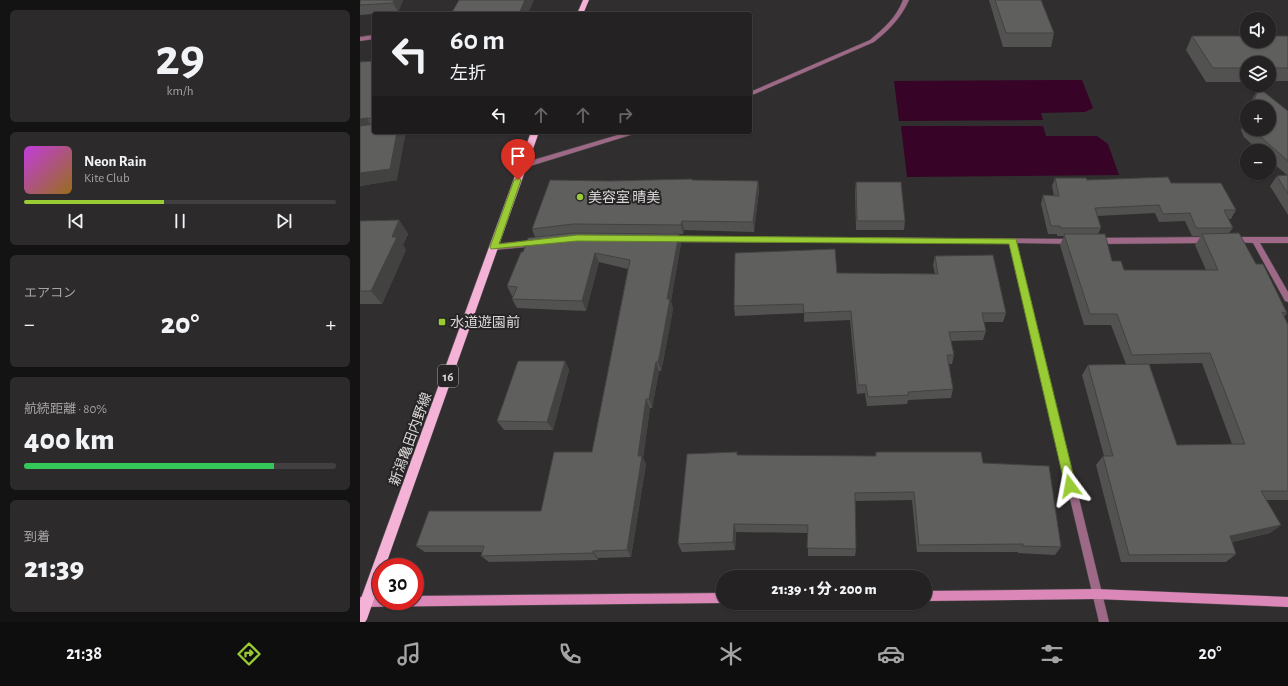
<!DOCTYPE html>
<html lang="ja">
<meta charset="utf-8">
<style>
body{margin:0;font-family:"Alegreya Sans","Noto Sans JP",sans-serif;background:#2d2a2b;color:#f1f3f6;height:100vh;display:flex;flex-direction:column;font-size:15px;white-space:nowrap}
*{box-sizing:border-box;margin:0}
p{font-size:13px;color:#a3a4a6}
.icon{flex:none;width:22px;height:22px;fill:none;stroke:currentColor;stroke-width:2;stroke-linecap:round;stroke-linejoin:round}
.map{position:relative;flex:1;overflow:hidden}
.details{display:flex;flex-direction:column;gap:10px;padding:10px;background:#141313;width:360px}
.details>*{flex:none}
.guide{position:absolute;left:12px;top:12px;width:380px;height:122px;border-radius:4px;box-shadow:0 1px 3px #0004,0 0 0 1px #423f41;background:#252223;color:#f1f3f6;overflow:hidden}
.fabs{position:absolute;left:880px;top:12px;display:grid;gap:8px}
.fabs a{display:grid;place-items:center;width:36px;height:36px;border-radius:50%;background:#252223;box-shadow:0 1px 3px #0004,0 0 0 1px #423f41;font-size:20px}
.speed{position:absolute;left:12px;top:558px;display:flex;gap:8px;font-size:20px;font-weight:700;text-align:center}
.speed>*{display:grid;place-content:center;width:52px;height:52px;border-radius:50%;background:#252223;box-shadow:0 1px 3px #0004,0 0 0 1px #423f41;line-height:1}
.speed .limit{border:6px solid #d22;background:#fff;color:#111}
.pin{position:absolute;display:grid;place-items:center;width:34px;height:34px;color:#fff;margin:-41px -17px;border-radius:50% 50% 50% 0;rotate:-45deg;box-shadow:0 0 4px #0007}
.pin .icon{rotate:45deg}
.me{position:absolute;width:44px;margin:-22px;rotate:347deg;stroke-linejoin:round;filter:drop-shadow(0 0 3px #0008)}
.turn{display:flex;align-items:center;gap:14px;height:84px;padding:0 12px;font-size:18px}
.turn .icon{width:52px;height:52px;stroke-width:2.5}
.turn b{display:block;font-size:28px;line-height:34px}
.lanes{display:flex;align-items:center;height:38px;padding:0 12px;background:#0003;justify-content:center;gap:20px;direction:ltr}
.lanes .off{opacity:.35}
.big{font-size:30px;font-weight:800;line-height:1.1}
.details .tile{flex:1;display:flex;flex-direction:column;justify-content:center;gap:6px;min-width:0;padding:0 14px;border-radius:6px;background:#2d2a2b}
.details .dial{align-items:center;gap:0}
.dial b{font-size:52px;line-height:1}
.song{display:flex;align-items:center;gap:12px}
.cover{width:48px;height:48px;border-radius:6px;background:linear-gradient(135deg,hsl(290 70% 55%),hsl(40 70% 35%))}
.played{height:4px;border-radius:2px;background:linear-gradient(90deg,#99cb35 45%,#423f41 45%)}
.keys{display:flex;justify-content:space-around;direction:ltr}
.heat{display:flex;justify-content:space-between;align-items:center;font-size:22px;direction:ltr}
.charge{height:6px;border-radius:3px;background:linear-gradient(90deg,#34c759 80%,#423f41 0)}
.trip{position:absolute;left:356px;top:570px;width:216px;height:40px;border-radius:20px;background:#252223;box-shadow:0 1px 3px #0004,0 0 0 1px #423f41;font-weight:800;line-height:40px;text-align:center}
.dock{display:flex;height:64px;justify-content:space-around;align-items:center;background:#0f0e0e;color:#a3a4a6}
.dock .icon{width:28px;height:28px}
.dock .on{color:#99cb35}
.dock b{font-size:18px;color:#f1f3f6}
main{display:flex;flex:1;min-height:0}
.map>svg:first-child{display:block}
.water{fill:#370326}
.lines{fill:none;stroke-linecap:round;stroke-linejoin:round}
.lane-casing{stroke:#4c494a;stroke-width:1}
.street-casing{stroke:#4c494a;stroke-width:1}
.secondary-casing{stroke:#4c494a;stroke-width:1}
.primary-casing{stroke:#4c494a;stroke-width:1}
.lane{fill:#9d6986;fill-rule:evenodd}
.street{fill:#9d6986;fill-rule:evenodd}
.secondary{fill:#db88b8;fill-rule:evenodd}
.primary{fill:#f3b2d6;fill-rule:evenodd}
.wall{fill:#525350;fill-rule:evenodd}
.shaded-wall{fill:#424341}
.building{fill:#5f605d;stroke:#424341}
.route{fill:#99cb35;stroke:#638422}
.poi-dot{fill:#99cb35;stroke:#272425;stroke-width:1.5}
.labels{text-anchor:middle;stroke-width:4;stroke-linejoin:round;paint-order:stroke}
.shield{fill:#272425;stroke:#a4a2a3;stroke-width:1}
.shield-label{font-size:13px;font-weight:bold;fill:#dad8d9}
.poi-label{font-size:14px;fill:#dad8d9;stroke:#272425;text-anchor:start}
.street-label{font-size:14px;fill:#dad8d9;stroke:#272425}
</style>
<main>
<section class="details">
<div class="tile dial"><b>29</b><p>km/h</p></div>
<div class="tile">
<div class="song"><i class="cover"></i><div><b>Neon Rain</b><p>Kite Club</p></div></div>
<div class="played"></div>
<div class="keys"><svg class="icon" aria-label="previous" viewBox="0 0 24 24"><path d="M18 5L8 12l10 7zM5 5v14"/></svg><svg class="icon" aria-label="pause" viewBox="0 0 24 24"><path d="M8 5v14M16 5v14"/></svg><svg class="icon" aria-label="next" viewBox="0 0 24 24"><path d="M6 5l10 7-10 7zM19 5v14"/></svg></div>
</div>
<div class="tile"><p>エアコン</p>
<div class="heat"><a>−</a><b class="big">20°</b><a>+</a></div>
</div>
<div class="tile"><p>航続距離 · 80%</p><b class="big">400 km</b><div class="charge"></div></div>
<div class="tile"><p>到着</p><b class="big">21:39</b></div>
</section>
<div class="map">
<svg width="928" height="622" viewBox="0 0 928 622">
<rect width="100%" height="100%" fill="#312e2f"/>
<path class="water" d="M722,80l11,28 -8,4 -44,1 2,7 -144,1 -5,-40z
M683,126l3,10h51l11,8 11,31 -212,2 -6,-51z"/>
<g class="lines">
<defs>
<path id="lane" d="M543,0h6c-8,18 -20,30 -35,42l-124,54v-4l120,-52c14,-12 26,-22 33,-40z
M268,132h10l-1,1 -113,35h-4l-1,-2 1,-2z"/>
<path id="street" d="M14,35v4l-14,2v-4z
M310,236l406,3 1,2 -4,3 -56,-1 92,379h-10l-89,-379 -340,-1 -4,-3z
M849,237l4,3 -4,3 -113,1 -4,-3 4,-3z
M872,237h56v6h-28l28,49v10l-3,-1 -32,-58 -24,-1 -1,-2z
M177,240l4,3 -4,3 -43,4 -4,-3 4,-3z"/>
<path id="secondary" d="M736,589l192,8v10l-192,-8 -171,2v-10z
M363,593v10l-363,4v-10l21,-1v5h34v-5z"/>
<path id="primary" d="M223,0h6l-6,14h-6z
M171,132h8l-154,435h-4v12l-14,40 -2,3h-5v-21z"/>
</defs>
<use href="#lane" class="lane-casing"/>
<use href="#street" class="street-casing"/>
<use href="#secondary" class="secondary-casing"/>
<use href="#primary" class="primary-casing"/>
<use href="#lane" class="lane"/>
<use href="#street" class="street"/>
<use href="#secondary" class="secondary"/>
<use href="#primary" class="primary"/>
</g>
<path class="wall" d="M0,0h43l-5,12 -38,3z
M629,0h52l13,33 -3,14h-48z
M832,36h96v45h-19v-18h-22v19h-41l-20,-32z
M14,61v71l23,48 -37,6v-124z
M899,88l29,23v104l-18,-29 7,-10 10,-1 -18,-15v-9h-10l-15,-14 -3,-7 6,-16v15h22v-22h-19l3,-9z
M695,178l32,2 84,3 65,27 -5,9h-3l5,9 -4,5 27,31 31,49 -3,4 4,8v175h-22l15,25 -11,8 -38,9 4,12 -10,8h-105l-25,-97 7,-9h1l-22,-81 6,-10 38,-1 -15,-39h-27l-24,-80 4,-9h-7v-2h-9l-7,-30 2,-9 11,1 -2,-10zM795,213l4,9 26,-1 7,15h9l-6,9 11,25h-82l-12,-9 -14,-27 3,-6 -4,-12zM842,363l30,81 -55,1 -28,-81z
M332,179v1l66,1 1,9 -5,42 -70,-2 -1,4h-4l2,9 -10,58 2,8 -10,53 -2,9h-2l-7,37h-2l-7,50 3,6 -15,93 -33,1v2l-109,2 -8,-6 1,-4h-57l-9,-6 125,-35 51,-59 36,-183 -29,-7 -13,49 -69,-3 -5,-9 1,-3h-1l-5,-10 16,-34 12,-15 -3,-8 78,-48z
M496,182l49,39 -1,9h-48l-1,-38z
M39,220l9,14 -5,11 3,5 -24,54h-22v-83z
M575,256l71,57 -3,9h-19l2,9 -3,9 -32,1 3,14 -2,9h-3l4,25 -2,9 -43,2 -1,4 -40,2 -2,-13 -8,1 -7,-74 -46,2v-9l-69,3 -1,-10 103,-33 98,1 -2,-9z
M205,361l4,9 -16,60h-49l-7,-9z
M516,452l107,11 78,84 -6,8 -37,-2v-1h-101l-5,-52 -57,1 1,48 -1,7h-47v-23l-72,-1 -1,18 -53,2 -4,-8 60,-89 137,1z"/>
<path class="shaded-wall" d="M34,0h9l-5,12 -5,-9z
M165,0h9l-6,14h-9z
M7,118l7,12 -14,1v-12z
M37,132h9l-9,48 -37,6v-13z
M398,181l1,9 -5,42 -1,-10z
M39,220l9,14 -5,11 3,5 -24,54 -11,-13 21,-54z
M322,221l2,9 -1,4 -2,-9z
M319,234l2,9 -10,58 2,8 -10,53 -2,9 -3,-9 9,-63z
M235,253l4,9 -13,49 -4,-10z
M205,361l4,9 -16,60 -6,-8z
M296,362l3,9 -7,37 -3,-9z
M286,399l4,9 -7,50 3,6 -15,93 -4,-7 11,-94z
M374,524l2,8 -1,18 -2,-8z
M921,525l-11,8 -50,11 10,-8z
M233,551l5,7v2l-5,-7z"/>
<path class="building" d="M0,0h34l-1,3 -33,2z
M99,0h66l-6,14h-68z
M635,0h46l13,33h-48z
M832,36h55v5h22v-5h19v32h-19v-5h-22v5h-34z
M14,61v58l-7,-1 -7,1v-57z
M899,88l29,23v50l-36,-32h17v-22h-18z
M14,124v8h23l-7,37 -30,4v-47z
M928,175v19l-11,-18z
M808,177l3,6h50l15,27h-12l9,18h-37l-6,-15 -27,1 -4,-9 -64,3 6,20h-41v-2h-9l-8,-31 16,1 -4,-18h31l1,2z
M332,179v1l66,1 -5,41 -71,-1 -1,4 -108,-1 -41,5 18,-49 60,1z
M496,182h45l4,39h-48z
M39,220l-7,17h5l-26,54h-11v-70z
M213,233l106,1 -12,65h3l-10,54 -2,9h-2l-7,37h-3l-8,57h4l-15,94 -34,1v2l-112,3 3,-10h-68l13,-35h112l13,-59h38l38,-192 -35,-7 -13,48 -70,-2 5,-12 -10,-1 14,-34h2l5,-14z
M879,233l17,31h7l24,49 -5,-1 6,13v166h-27l20,34 -51,11 6,18 -107,1 -26,-99h10l-25,-91 61,-1 28,81 68,-1 -35,-91 -78,2 -15,-41h-27l-26,-80h41l7,27h9l3,9h94l-16,-36z
M475,249l2,24 101,1 -3,-18 58,-1 13,58h-24l4,18 -37,1 5,23h-7l6,34 -45,3 1,3 -41,2 -2,-12h-8l-7,-74 -47,2 -1,-9 -69,2 1,-53z
M158,361h47l-18,61 -50,-1z
M377,452v3l139,1v-4h105l2,11 66,3 12,81 -38,-1v-2l-104,1 -5,-53 -59,1 1,56 -49,-1 1,-23 -74,-1 -1,18 -55,2 9,-90z"/>
<path class="route" d="M158,177l3,3 -22,64 78,-9 439,4 60,247 -2,4 -4,1 -3,-1 -2,-4 -56,-242 -432,-3 -86,8 -1,-2 24,-67z"/>
<g class="poi-dot">
<circle cx="220" cy="197" r="4"/>
<rect x="78" y="318" width="8" height="8" rx="2"/>
</g>
<g class="labels">
<rect class="shield" x="78" y="365" width="20" height="22" rx="3"/>
<g class="shield-label">
<text x="88" y="381">16</text>
</g>
<g class="poi-label">
<text x="228" y="202">美容室 晴美</text>
<text x="90" y="327">水道遊園前</text>
</g>
<g class="street-label">
<text transform="translate(50 439) rotate(-70)" y="5">新潟亀田内野線</text>
</g>
</g>
</svg>
<div class="fabs">
<a><svg class="icon" aria-label="sound" viewBox="0 0 24 24"><path d="M4 9h4l5-4v14l-5-4H4zM17 9q2 3 0 6"/></svg></a>
<a><svg class="icon" aria-label="layers" viewBox="0 0 24 24"><path d="M12 4l9 5-9 5-9-5zM3 14l9 5 9-5"/></svg></a>
<a>+</a>
<a>−</a>
</div>
<div class="speed"><div class="limit">30</div></div>
<div class="pin" style="left:158px;top:180px;background:#d93025"><svg class="icon" aria-label="arrive" viewBox="0 0 24 24"><path d="M6 21V4h12l-3 4 3 4H6"/></svg></div>
<svg class="me" style="left:710px;top:486px" viewBox="-20 -20 40 40"><path d="M0-17L14 15 0 8-14 15z" fill="#99cb35" stroke="#fff" stroke-width="4"/></svg>
<div class="trip">21:39 · 1 分 · 200 m</div>
<div class="guide">
<div class="turn"><svg class="icon" aria-label="left" viewBox="0 0 24 24"><path d="M17 20v-9H6M10 6l-5 5 5 5"/></svg><div><b>60 m</b>左折</div></div>
<div class="lanes"><svg class="icon" aria-label="left" viewBox="0 0 24 24"><path d="M17 20v-9H6M10 6l-5 5 5 5"/></svg><svg class="icon off" aria-label="ahead" viewBox="0 0 24 24"><path d="M12 20V5M6 11l6-6 6 6"/></svg><svg class="icon off" aria-label="ahead" viewBox="0 0 24 24"><path d="M12 20V5M6 11l6-6 6 6"/></svg><svg class="icon off" aria-label="right" viewBox="0 0 24 24"><path d="M7 20v-9h11M14 6l5 5-5 5"/></svg></div>
</div>
</div>
</main>
<nav class="dock">
<b>21:38</b>
<svg class="icon on" aria-label="directions" viewBox="0 0 24 24"><path d="M12 3l9 9-9 9-9-9zM9 14v-3h6M13 9l2 2-2 2"/></svg>
<svg class="icon" aria-label="music" viewBox="0 0 24 24"><path d="M9 18V5l10-2v13"/><circle cx="6" cy="18" r="3"/><circle cx="16" cy="16" r="3"/></svg>
<svg class="icon" aria-label="phone" viewBox="0 0 24 24"><path d="M5 4h4l2 5-3 2q2 4 5 5l2-3 5 2v4C11 20 4 13 5 4z"/></svg>
<svg class="icon" aria-label="climate" viewBox="0 0 24 24"><path d="M12 3v18M4 7l16 10M4 17L20 7"/></svg>
<svg class="icon" aria-label="car" viewBox="0 0 24 24"><path d="M5 17H2v-5l4-1 3-4h7l3 4 3 1v5h-3M9 17h6M6 11h13"/><circle cx="7" cy="17" r="2"/><circle cx="17" cy="17" r="2"/></svg>
<svg class="icon" aria-label="filters" viewBox="0 0 24 24"><path d="M4 7h16M4 17h16"/><circle cx="9" cy="7" r="2"/><circle cx="15" cy="17" r="2"/></svg>
<b>20°</b>
</nav>
